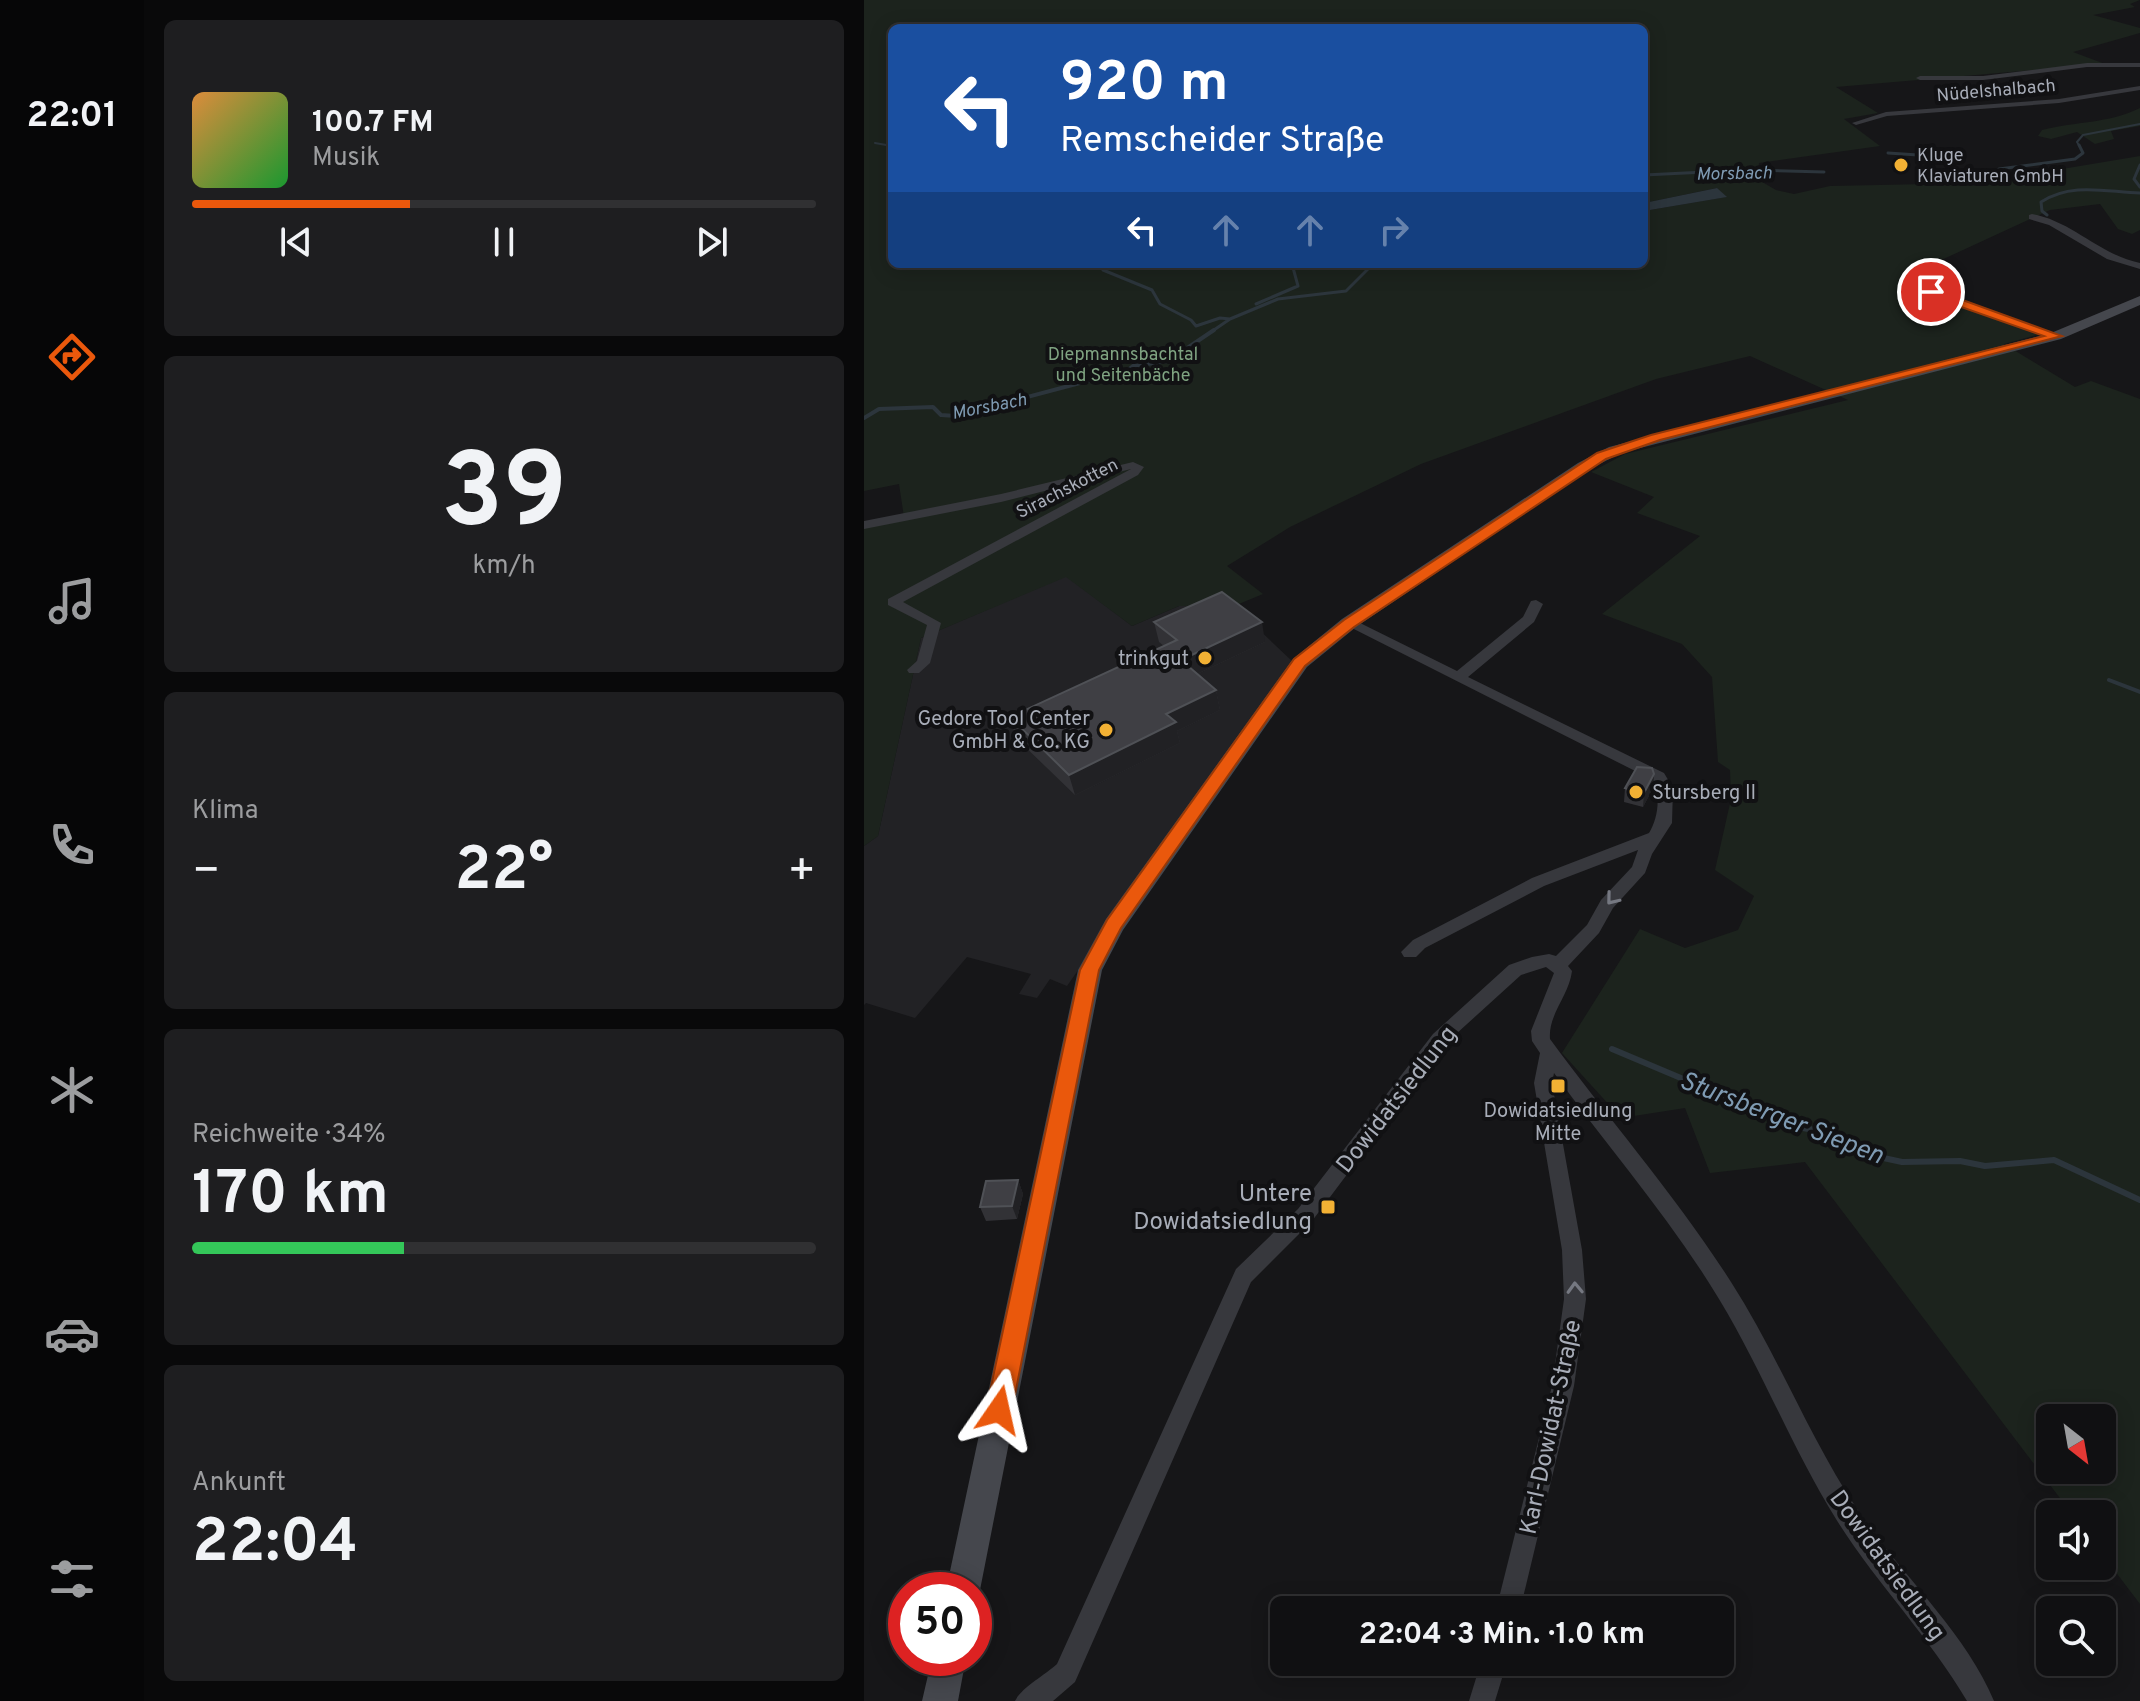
<!DOCTYPE html>
<html lang="de">
<meta charset="utf-8">
<style>
body{margin:0;font-family:Overpass,sans-serif;background:#1e1e20;color:#f1f3f6;height:100vh;display:flex;flex-direction:column;font-size:30px;white-space:nowrap}
*{box-sizing:border-box;margin:0}
p{font-size:26px;color:#9c9d9f}
.icon{flex:none;width:44px;height:44px;fill:none;stroke:currentColor;stroke-width:2;stroke-linecap:round;stroke-linejoin:round}
.map{position:relative;flex:1;overflow:hidden}
.drawer{display:flex;flex-direction:column;gap:20px;padding:20px;background:#09090a;width:720px}
.drawer>*{flex:none}
.hud{position:absolute;left:24px;top:24px;width:760px;height:244px;border-radius:12px;box-shadow:0 4px 20px #0003,0 0 0 2px #303032;background:#1a4fa0;color:#fff;overflow:hidden}
.needle{width:52px;rotate:149deg}
.buttons{position:absolute;left:1172px;top:1404px;display:grid;gap:16px}
.buttons a{display:grid;place-items:center;width:80px;height:80px;border-radius:12px;background:#101012;box-shadow:0 4px 20px #0003,0 0 0 2px #303032;font-size:40px}
.speed{position:absolute;left:24px;top:1572px;display:flex;gap:16px;font-size:40px;font-weight:700;text-align:center}
.speed>*{display:grid;place-content:center;width:104px;height:104px;border-radius:50%;background:#101012;box-shadow:0 4px 20px #0003,0 0 0 2px #303032;line-height:1}
.speed .limit{border:12px solid #d22;background:#fff;color:#111}
.pin{position:absolute;display:grid;place-items:center;width:68px;height:68px;color:#fff;margin:-34px;border:4px solid #fff;border-radius:50%;box-shadow:0 2px 8px #0007}
.me{position:absolute;width:88px;margin:-44px;rotate:11deg;stroke-linejoin:round;filter:drop-shadow(0 0 6px #0008)}
.turn{display:flex;align-items:center;gap:28px;height:168px;padding:0 40px;font-size:36px}
.turn .icon{width:104px;height:104px;stroke-width:2.5}
.turn b{display:block;font-size:56px;line-height:68px}
.lanes{display:flex;align-items:center;height:76px;padding:0 40px;background:#0003;justify-content:center;gap:40px;direction:ltr}
.lanes .off{opacity:.35}
.big{font-size:60px;font-weight:700;line-height:1.1}
.drawer .tile{flex:1;display:flex;flex-direction:column;justify-content:center;gap:12px;min-width:0;padding:0 28px;border-radius:12px;background:#1e1e20}
.drawer .dial{align-items:center;gap:0}
.dial b{font-size:104px;line-height:1}
.song{display:flex;align-items:center;gap:24px}
.cover{width:96px;height:96px;border-radius:12px;background:linear-gradient(135deg,hsl(30 70% 55%),hsl(130 70% 35%))}
.played{height:8px;border-radius:4px;background:linear-gradient(90deg,#ea580c 35%,#303032 35%)}
.keys{display:flex;justify-content:space-around;direction:ltr}
.heat{display:flex;justify-content:space-between;align-items:center;font-size:44px;direction:ltr}
.charge{height:12px;border-radius:6px;background:linear-gradient(90deg,#34c759 34%,#303032 0)}
.trip{position:absolute;left:406px;top:1596px;width:464px;height:80px;border-radius:12px;background:#101012;box-shadow:0 4px 20px #0003,0 0 0 2px #303032;font-weight:700;line-height:80px;text-align:center}
main{display:flex;flex:1;min-height:0}
.dock{display:flex;flex-direction:column;width:144px;justify-content:space-around;align-items:center;background:#060607;color:#9c9d9f}
.dock .icon{width:56px;height:56px}
.dock .selected{color:#ea580c}
.dock b{font-size:36px;color:#f1f3f6}
.map>svg:first-child{display:block}
.built{fill:#222225}
.green{fill:#1c231d;fill-rule:evenodd}
.water{fill:#2c353c}
.lines{fill:none;stroke-linecap:round;stroke-linejoin:round}
.stream-far3{stroke:#2c353c;stroke-width:2}
.stream-far2{stroke:#2c353c;stroke-width:3}
.stream-far1{stroke:#2c353c;stroke-width:4}
.stream{stroke:#2c353c;stroke-width:6}
.minor{fill:#37383d;fill-rule:evenodd}
.secondary{fill:#45474d;fill-rule:evenodd}
.wall{fill:#323236}
.shaded-wall{fill:#212124}
.building{fill:#3f3f44;stroke:#4f5156;stroke-width:2}
.oneway{stroke:#757881}
.route{fill:#ea580c;stroke:#983908;stroke-width:2}
.poi-dot{fill:#f2b134;stroke:#111113;stroke-width:3}
.labels{text-anchor:middle;stroke-width:8;stroke-linejoin:round;paint-order:stroke}
.far-street-label{font-size:18px;fill:#a8adb8;stroke:#111113}
.far-poi-label{font-size:18px;fill:#a8adb8;stroke:#111113;text-anchor:start}
.far-water-label{font-size:18px;font-style:italic;fill:#7f9bb3;stroke:#111113}
.far-park-label{font-size:18px;fill:#7fa381;stroke:#111113}
.poi-label{font-size:20px;fill:#a8adb8;stroke:#111113;text-anchor:end}
.near-street-label{font-size:24px;fill:#a8adb8;stroke:#111113}
.near-poi-label{font-size:24px;fill:#a8adb8;stroke:#111113;text-anchor:end}
.near-water-label{font-size:26px;font-style:italic;fill:#7f9bb3;stroke:#111113}
</style>
<main>
<nav class="dock">
<b>22:01</b>
<svg class="icon selected" aria-label="directions" viewBox="0 0 24 24"><path d="M12 3l9 9-9 9-9-9zM9 14v-3h6M13 9l2 2-2 2"/></svg>
<svg class="icon" aria-label="music" viewBox="0 0 24 24"><path d="M9 18V5l10-2v13"/><circle cx="6" cy="18" r="3"/><circle cx="16" cy="16" r="3"/></svg>
<svg class="icon" aria-label="phone" viewBox="0 0 24 24"><path d="M5 4h4l2 5-3 2q2 4 5 5l2-3 5 2v4C11 20 4 13 5 4z"/></svg>
<svg class="icon" aria-label="climate" viewBox="0 0 24 24"><path d="M12 3v18M4 7l16 10M4 17L20 7"/></svg>
<svg class="icon" aria-label="car" viewBox="0 0 24 24"><path d="M5 17H2v-5l4-1 3-4h7l3 4 3 1v5h-3M9 17h6M6 11h13"/><circle cx="7" cy="17" r="2"/><circle cx="17" cy="17" r="2"/></svg>
<svg class="icon" aria-label="filters" viewBox="0 0 24 24"><path d="M4 7h16M4 17h16"/><circle cx="9" cy="7" r="2"/><circle cx="15" cy="17" r="2"/></svg>
</nav>
<section class="drawer">
<div class="tile">
<div class="song"><i class="cover"></i><div><b>100.7 FM</b><p>Musik</p></div></div>
<div class="played"></div>
<div class="keys"><svg class="icon" aria-label="previous" viewBox="0 0 24 24"><path d="M18 5L8 12l10 7zM5 5v14"/></svg><svg class="icon" aria-label="pause" viewBox="0 0 24 24"><path d="M8 5v14M16 5v14"/></svg><svg class="icon" aria-label="next" viewBox="0 0 24 24"><path d="M6 5l10 7-10 7zM19 5v14"/></svg></div>
</div>
<div class="tile dial"><b>39</b><p>km/h</p></div>
<div class="tile"><p>Klima</p>
<div class="heat"><a>−</a><b class="big">22°</b><a>+</a></div>
</div>
<div class="tile"><p>Reichweite · 34%</p><b class="big">170 km</b><div class="charge"></div></div>
<div class="tile"><p>Ankunft</p><b class="big">22:04</b></div>
</section>
<div class="map">
<svg width="1276" height="1701" viewBox="0 0 1276 1701">
<rect width="100%" height="100%" fill="#161618"/>
<path class="built" d="M202,576l66,50 47,-20h55l59,56 -226,324 -17,-7 -13,19 -18,-4 12,-20 -64,-17 -52,61 -49,-15 -2,2v-159l14,-10 43,-198z"/>
<path class="green" d="M0,0h1276l-10,4 5,3 -42,8 47,13v5l-67,19 32,12 -269,23 42,26 -34,6 36,27 -121,17 -2,16 19,11 18,4 36,-8 147,-3 163,-27v74l-8,4 -14,-5 -18,-25 -50,6 -150,69 140,55 -36,10 71,43 16,-6 49,18v1205l-38,-50v-40h-30l-267,-352 -95,11 -25,-65 -64,10 -59,-65 78,-124 45,19 53,-18 16,-34 -39,-26 16,-71 -1,-29 -12,-8 -6,-85 -30,-33 -80,-30 98,-78 -63,-23 17,-16 -63,-25 34,-18 223,-54 -98,-44 -94,23 -235,85 -131,63 -63,39 36,28 -29,12h-55l-47,20 -66,-49 -145,61 -43,198 -14,10v-320l40,-9 -5,-33 -35,7zM28,28h752v175l73,-15 9,9 -82,14v53h-752zM1186,1418h52v52h-52z
M1276,108v18l-29,5 3,8 -19,5 -18,-12 -26,7 -13,-3 4,-6c35,-9 65,-6 98,-22z"/>
<path class="water" d="M853,188l10,9 -83,14v-8z"/>
<g class="lines">
<path class="stream-far3" d="M11,143l17,3
M1216,147l-3,-5 6,-7 57,-11"/>
<path class="stream-far2" d="M23,145l5,1
M1024,153l45,3
M1276,165l-6,14 6,8
M1135,169l76,-10 8,-6 -4,-8
M780,175l103,-5 77,2
M1183,215l-5,-4 -1,-9c31,-20 65,-10 99,-9
M231,264l4,3
M239,270l49,20 8,14 31,16 5,6 24,-8 10,1
M392,304l42,-18 -6,-22
M347,332l19,-13 48,-20 68,-8 27,-27"/>
<path class="stream-far1" d="M0,418l15,-9 54,-2 8,8 15,1 139,-37 27,-4 11,-9 35,-5 46,-31
M1245,680l31,12"/>
<path class="stream" d="M748,1049l185,78 29,5 39,22 37,8 58,-1 25,5 69,-6 86,40"/>
<path class="minor" d="M1223,63h53v4h-53l-104,13h-63l-4,-2 4,-2h63z
M1276,86v4l-81,13 -172,13 -31,9 -4,-2 34,-11 173,-13z
M1168,214c40,7 68,41 108,49v6l-33,-10 -58,-34 -20,-6v-4z
M1043,288l27,2 127,46 -9,2 -122,-43 -26,-2v-4z
M269,462l11,5 -6,8 -235,127 38,21 -11,40 -11,10h-10l-2,-3 10,-9 10,-36 -39,-20v-6l243,-130 -130,33 -137,27v-8l137,-27z
M672,600l7,4 -9,18 -66,55 196,96 9,15 -1,35 -20,31 -7,19 -32,35 -14,25 -31,33 4,5c-3,25 -24,43 -22,68 60,82 127,158 181,243 47,73 78,155 126,227 42,64 108,122 137,192h-27c-38,-65 -92,-119 -131,-182 -44,-71 -74,-149 -117,-220 -48,-80 -110,-150 -165,-226l-2,10 30,167 4,49 -12,87 -54,224h-24l56,-224 12,-87 -2,-49 -28,-167 6,-30 -8,-12 -1,-10 23,-58 -8,-6 -25,8 -76,69 -133,177 -61,61 -176,400 -22,19h-38c6,-13 30,-26 42,-37l179,-395 62,-60 135,-175 76,-69 23,-8 17,-3 7,2 31,-31 14,-25 31,-33 6,-17 -94,36 -119,62 -9,9h-12l-3,-5 12,-12 119,-62 117,-45c9,-14 12,-37 4,-53l-311,-157 2,-3h10l103,51 66,-54 8,-16z
M617,1662h26l-12,39h-26z"/>
<path class="secondary" d="M1276,296v9l-79,34 -440,114 -31,16 -234,158 -49,40 -184,263 -21,40 -122,620 -6,12v-12h-28l132,-620 28,-51 187,-260 49,-40 236,-156 31,-16 442,-114z
M68,1658h34l-8,43h-36z"/>
</g>
<path class="wall" d="M290,622l111,20 -68,32 19,16 4,20 -43,21 3,12 -105,52 -59,-57 -6,-21 154,-71 -5,-4z
M790,774l-1,14 -10,19 -19,-5 1,-14z
M154,1180l5,14 -6,25 -31,2 -6,-14z"/>
<path class="shaded-wall" d="M398,622l3,20 -81,38 -3,-20z
M352,690l4,20 -43,21 3,12 -105,52 -6,-20 97,-61z
M790,774l-1,14 -10,19 1,-14z
M154,1180l5,14 -6,25 -5,-13z"/>
<path class="building" d="M358,592l40,30 -81,38 35,30 -50,24 10,8 -107,53 -59,-58 167,-77 -23,-18z
M773,767l15,1 2,6 -10,19 -19,-5z
M154,1180l-6,26 -32,1 6,-26z"/>
<defs><path id="oneway-chevron" d="M-2-3.5L2.5 0L-2 3.5" fill="none" stroke-width="1.6" stroke-linecap="round" stroke-linejoin="round" transform="scale(2)"/></defs>
<g class="oneway">
<use href="#oneway-chevron" transform="translate(748 899) rotate(129)"/>
<use href="#oneway-chevron" transform="translate(711 1288) rotate(-92)"/>
</g>
<path class="route" d="M1063,290h8l127,46 -402,104 -54,19 -252,168 -49,39 -184,262 -22,42 -87,440 -4,9 -9,3 -9,-3 -4,-9 94,-440 27,-50 187,-261 50,-39 253,-167 54,-18 393,-99 -117,-41z"/>
<g class="poi-dot">
<circle cx="1037" cy="165" r="8"/>
<circle cx="341" cy="658" r="8"/>
<circle cx="242" cy="730" r="8"/>
<circle cx="772" cy="792" r="8"/>
<rect x="686" y="1078" width="16" height="16" rx="4"/>
<rect x="456" y="1199" width="16" height="16" rx="4"/>
</g>
<g class="labels">
<g class="far-street-label">
<text transform="translate(1132 90) rotate(-5)" y="6">Nüdelshalbach</text>
<text transform="translate(203 488) rotate(-27)" y="6">Sirachskotten</text>
</g>
<g class="far-poi-label">
<text x="1053" y="161">Kluge<tspan x="1053" dy="21">Klaviaturen GmbH</tspan></text>
</g>
<g class="far-water-label">
<text transform="translate(870 173) rotate(-1)" y="6">Morsbach</text>
<text transform="translate(125 406) rotate(-11)" y="6">Morsbach</text>
</g>
<g class="far-park-label">
<text x="259" y="360">Diepmannsbachtal<tspan x="259" dy="21">und Seitenbäche</tspan></text>
</g>
<g class="poi-label">
<text x="325" y="665">trinkgut</text>
<text x="226" y="725">Gedore Tool Center<tspan x="226" dy="23">GmbH &amp; Co. KG</tspan></text>
<text x="788" y="799" text-anchor="start">Stursberg II</text>
<text x="694" y="1117" text-anchor="middle">Dowidatsiedlung<tspan x="694" dy="23">Mitte</tspan></text>
</g>
<g class="near-street-label">
<text transform="translate(532 1099) rotate(-52)" y="8">Dowidatsiedlung</text>
<text transform="translate(686 1427) rotate(-78)" y="8">Karl-Dowidat-Straße</text>
<text transform="translate(1024 1565) rotate(54)" y="8">Dowidatsiedlung</text>
</g>
<g class="near-poi-label">
<text x="448" y="1201">Untere<tspan x="448" dy="28">Dowidatsiedlung</tspan></text>
</g>
<g class="near-water-label">
<text transform="translate(918 1117) rotate(21)" y="9">Stursberger Siepen</text>
</g>
</g>
</svg>
<div class="buttons">
<a><svg class="needle" viewBox="-14 -14 28 28"><path d="M0-13l5 13h-10z" fill="#e53935"/><path d="M0 13l5-13h-10z" fill="#9c9d9f"/></svg></a>
<a><svg class="icon" aria-label="sound" viewBox="0 0 24 24"><path d="M4 9h4l5-4v14l-5-4H4zM17 9q2 3 0 6"/></svg></a>
<a><svg class="icon" aria-label="search" viewBox="0 0 24 24"><circle cx="10" cy="10" r="6"/><path d="M15 15l6 6"/></svg></a>
</div>
<div class="speed"><div class="limit">50</div></div>
<div class="pin" style="left:1067px;top:292px;background:#d93025"><svg class="icon" aria-label="arrive" viewBox="0 0 24 24"><path d="M6 21V4h12l-3 4 3 4H6"/></svg></div>
<svg class="me" style="left:135px;top:1410px" viewBox="-20 -20 40 40"><path d="M0-17L14 15 0 8-14 15z" fill="#ea580c" stroke="#fff" stroke-width="4"/></svg>
<div class="trip">22:04 · 3 Min. · 1.0 km</div>
<div class="hud">
<div class="turn"><svg class="icon" aria-label="left" viewBox="0 0 24 24"><path d="M17 20v-9H6M10 6l-5 5 5 5"/></svg><div><b>920 m</b>Remscheider Straße</div></div>
<div class="lanes"><svg class="icon" aria-label="left" viewBox="0 0 24 24"><path d="M17 20v-9H6M10 6l-5 5 5 5"/></svg><svg class="icon off" aria-label="ahead" viewBox="0 0 24 24"><path d="M12 20V5M6 11l6-6 6 6"/></svg><svg class="icon off" aria-label="ahead" viewBox="0 0 24 24"><path d="M12 20V5M6 11l6-6 6 6"/></svg><svg class="icon off" aria-label="right" viewBox="0 0 24 24"><path d="M7 20v-9h11M14 6l5 5-5 5"/></svg></div>
</div>
</div>
</main>
